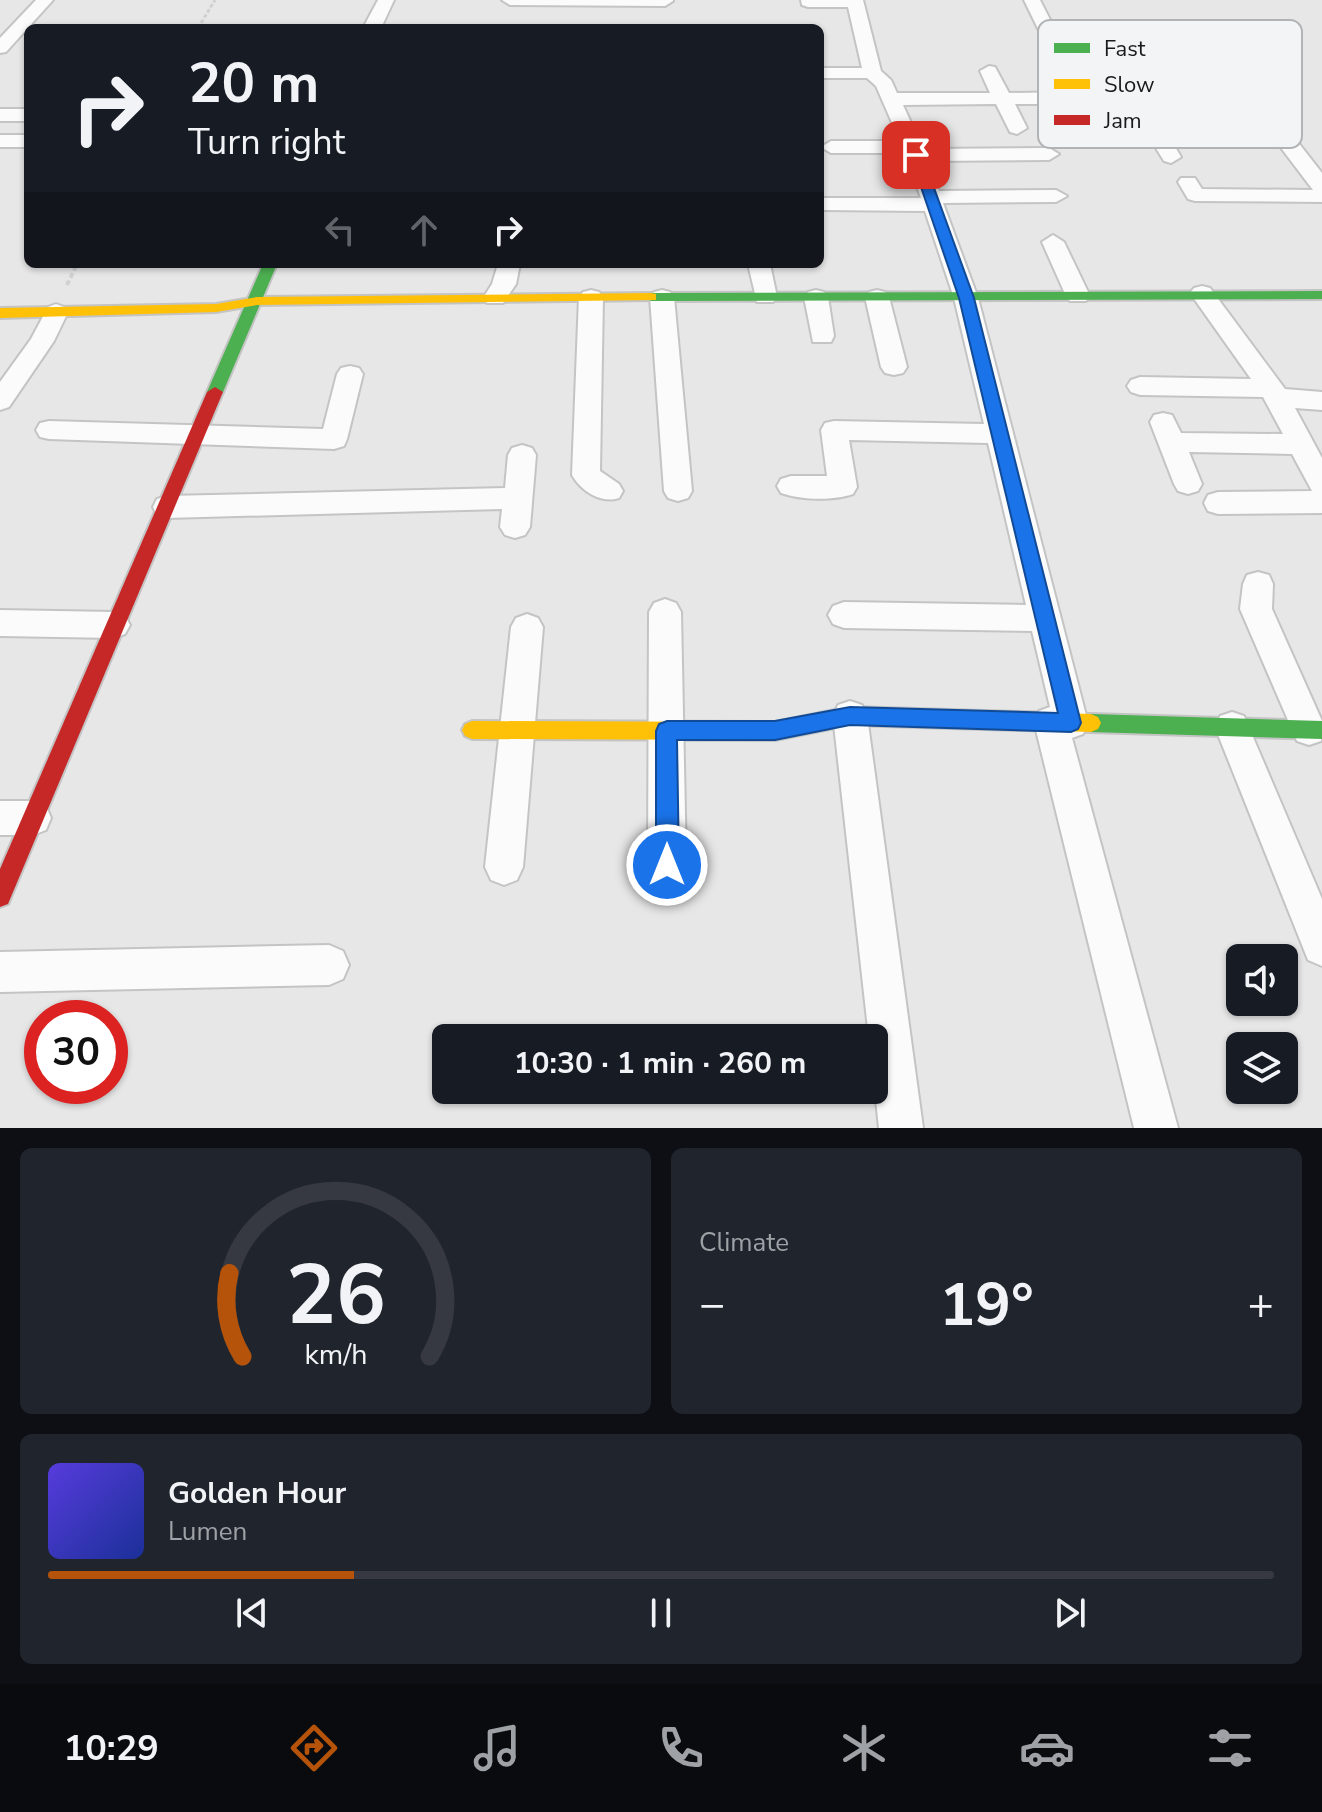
<!DOCTYPE html>
<meta charset="utf-8">
<style>
body{margin:0;font-family:"Nunito Sans",sans-serif;background:#20242c;color:#f1f3f6;height:100vh;display:flex;flex-direction:column;font-size:30px;white-space:nowrap}
*{box-sizing:border-box;margin:0}
p{font-size:26px;color:#9ea1a6}
.icon{flex:none;width:44px;height:44px;fill:none;stroke:currentColor;stroke-width:2;stroke-linecap:round;stroke-linejoin:round}
.map{position:relative;height:1128px;overflow:hidden}
.details{display:flex;flex-direction:column;gap:20px;padding:20px;background:#0d0f14;flex:1}
.details>*{flex:none}
.guide{position:absolute;left:24px;top:24px;width:800px;height:244px;border-radius:12px;box-shadow:0 2px 6px #0004;background:#171b24;color:#f1f3f6;overflow:hidden}
.buttons{position:absolute;left:1226px;top:944px;display:grid;gap:16px}
.buttons a{display:grid;place-items:center;width:72px;height:72px;border-radius:12px;background:#171b24;box-shadow:0 2px 6px #0004;font-size:40px}
.speed{position:absolute;left:24px;top:1000px;display:flex;gap:16px;font-size:40px;font-weight:700;text-align:center}
.speed>*{display:grid;place-content:center;width:104px;height:104px;border-radius:50%;background:#171b24;box-shadow:0 2px 6px #0004;line-height:1}
.speed .limit{border:12px solid #d22;background:#fff;color:#111}
.pin{position:absolute;display:grid;place-items:center;width:68px;height:68px;color:#fff;margin:-34px;border-radius:16px;box-shadow:0 4px 12px #0006}
.me{position:absolute;width:88px;margin:-44px;rotate:0deg;stroke-linejoin:round;filter:drop-shadow(0 0 6px #0008)}
.turn{display:flex;align-items:center;gap:28px;height:168px;padding:0 32px;font-size:36px}
.turn .icon{width:104px;height:104px;stroke-width:2.5}
.turn b{display:block;font-size:56px;line-height:68px}
.lanes{display:flex;align-items:center;height:76px;padding:0 32px;background:#0003;justify-content:center;gap:40px;direction:ltr}
.lanes .off{opacity:.35}
.big{font-size:60px;font-weight:700;line-height:1.1}
.details .tile{flex:1;display:flex;flex-direction:column;justify-content:center;gap:12px;min-width:0;padding:0 28px;border-radius:12px;background:#20242c}
.details .dial{align-items:center;gap:0}
.dial svg{height:208px;overflow:visible;fill:none;stroke:#363941;stroke-width:7;stroke-linecap:round;text-anchor:middle}
.dial text{fill:#f1f3f6;stroke:none}
.song{display:flex;align-items:center;gap:24px}
.cover{width:96px;height:96px;border-radius:12px;background:linear-gradient(135deg,hsl(250 70% 55%),hsl(230 70% 35%))}
.played{height:8px;border-radius:4px;background:linear-gradient(90deg,#b45309 25%,#363941 25%)}
.keys{display:flex;justify-content:space-around;direction:ltr}
.heat{display:flex;justify-content:space-between;align-items:center;font-size:44px;direction:ltr}
.details .tiles{flex:1;display:grid;gap:20px;grid-template-columns:1fr 1fr}
.tile:last-child{grid-column:span 2}
.trip{position:absolute;left:432px;top:1024px;width:456px;height:80px;border-radius:12px;background:#171b24;box-shadow:0 2px 6px #0004;font-weight:700;line-height:80px;text-align:center}
.dock{display:flex;height:128px;justify-content:space-around;align-items:center;background:#090b0e;color:#9ea1a6}
.dock .icon{width:56px;height:56px}
.dock .selected{color:#b45309}
.dock b{font-size:36px;color:#f1f3f6}
.map>svg:first-child{display:block}
.lines{fill:none;stroke-linecap:round;stroke-linejoin:round}
.street-casing{stroke:#c4c4c4;stroke-width:4}
.fast-casing{stroke:#c4c4c4;stroke-width:4}
.slow-casing{stroke:#c4c4c4;stroke-width:4}
.jam-casing{stroke:#c4c4c4;stroke-width:4}
.path-far1{stroke:#d0d1d1;stroke-width:3;stroke-dasharray:4 2;stroke-linecap:butt}
.path{stroke:#d0d1d1;stroke-width:4;stroke-dasharray:5 3;stroke-linecap:butt}
.street{fill:#fbfbfc;fill-rule:evenodd}
.fast{fill:#4caf50;fill-rule:evenodd}
.slow{fill:#ffc107;fill-rule:evenodd}
.jam{fill:#c62828;fill-rule:evenodd}
.route{fill:#1a73e8;stroke:#114b97;stroke-width:2}
.key{fill:#f3f4f6;stroke:#b2b3b4;stroke-width:2}
.key-label{font-size:22px;fill:#1a1a1b}
</style>
<div class="map">
<svg width="1322" height="1128" viewBox="0 0 1322 1128">
<rect width="100%" height="100%" fill="#e7e7e8"/>
<g class="lines">
<defs>
<path id="street" d="M36,0h17l-47,52 -6,1v-15z
M378,0h16l-13,28h-18z
M502,0h171v1l-8,5 -155,-1z
M801,0h62l18,71 10,9 6,13h93l-10,-22 9,-5 6,1 14,26 60,-1 -45,-92h16l30,59 109,-1 9,5 -9,5 -104,1 25,48 179,1 43,55v29l-127,-1 -7,-2 -10,-17 3,-4h14l7,11 111,1 -47,-62h-102l17,29 -10,6 -7,-2 -20,-32 -58,-2 -12,-23h-59l12,24 -10,6 -7,-2 -14,-28 -93,1 20,44 126,-1 10,6 -10,6 -121,1 11,30 117,-1 11,6 -11,6 -113,1 35,95 110,425 -5,11 -11,4 106,390h-44l-100,-406 5,-11 11,-4 -18,-76 -188,-3 -11,-4 -5,-9 5,-9 11,-4 182,3 -38,-162 -139,-3 8,47 -4,7c-20,7 -52,6 -72,-1l-4,-7 4,-7 10,-3h36l-6,-46 4,-7 9,-2 150,3 -30,-126 -29,-87 -105,-1v-12h101l-16,-45h-74l-10,-6 10,-6h69l-24,-55 -9,-8h-47v-10h42l-14,-61h-40l-6,-2z
M0,109h28v12h-28z
M0,135h28v12h-28z
M1053,235l11,7 26,54 -4,5h-16l-4,-5 -24,-54z
M498,264h22l-4,20 -13,19h-16l-4,-5 9,-14z
M748,264h22l7,33 -4,5h-16z
M1202,286l8,2 75,101 37,3v18l-27,-2 27,50v55l-104,1 -10,-3 -4,-8 4,-8 10,-3 94,-1 -20,-37 -103,-2 13,32 -4,7 -10,3 -10,-3 -4,-7 -24,-62 4,-7 9,-2 9,2 9,18 102,1 -20,-37 -123,-2 -9,-3 -4,-6 4,-6 9,-3 111,2 -61,-86 4,-5z
M591,290l8,2 4,5 -3,174 19,13 4,7 -4,7c-18,6 -38,-7 -47,-23l7,-178 4,-5z
M662,290l8,2 4,5 18,194 -4,7 -10,3 -10,-3 -4,-7 -14,-194 4,-5z
M816,290l8,2 4,5 6,39 -3,6h-18l-9,-45 4,-5z
M877,290l8,2 4,5 18,70 -4,6 -9,2 -9,-2 -4,-6 -16,-70 4,-5z
M56,304l8,3 4,5 -14,29 -45,66 -9,3v-28l31,-43 17,-32z
M350,366l9,2 4,6 -16,65 -3,7 -10,3 -285,-10 -9,-2 -4,-7 4,-7 9,-2 274,8 14,-55 4,-6z
M522,445l10,3 4,7 -6,72 -5,8 -10,3 -10,-3 -5,-8 2,-18 -335,9 -10,-3 -4,-8 4,-8 10,-3 338,-8 3,-33 4,-7z
M1258,572l11,3 4,9 -1,25 50,112 -1,20 -12,4 -12,-4 -57,-132 3,-25 4,-9z
M665,599l11,4 5,9 5,253 -6,13 -13,5 -13,-5 -6,-13 1,-253 5,-9z
M0,610l114,2 11,4 5,9 -5,9 -11,4 -114,-2z
M527,614l11,4 5,9 -20,240 -6,13 -13,5 -13,-5 -6,-13 26,-240 5,-9z
M850,701l12,4 5,11 56,412h-44l-5,-47v-43h-5l-36,-322 5,-11z
M1232,712l12,4 78,183v67l-14,-6 -93,-233 5,-11z
M0,801h33l13,5 5,12 -5,12 -13,5h-33z
M329,945l14,6 6,14 -6,14 -14,6 -329,7v-40z"/>
<path id="fast" d="M263,264h14l-54,128 -8,5 -5,-1 -3,-4z
M1322,291v8l-671,2 -7,-4 7,-4z
M1091,714l231,7v18l-231,-7 -7,-3 -3,-6 3,-6z"/>
<path id="slow" d="M651,293l5,1v6l-399,5 -41,7 -216,6v-10l216,-4 41,-7z
M850,707l241,7 7,3 3,6 -3,6 -7,3 -241,-7 -75,15 -303,-1 -7,-3 -3,-6 3,-6 7,-3 303,1z"/>
<path id="jam" d="M215,387l8,5 -215,512 -8,3v-38l207,-477z"/>
</defs>
<use href="#street" class="street-casing"/>
<use href="#fast" class="fast-casing"/>
<use href="#slow" class="slow-casing"/>
<use href="#jam" class="jam-casing"/>
<path class="path-far1" d="M198,28l17,-28"/>
<path class="path" d="M67,285l10,-21"/>
<use href="#street" class="street"/>
<use href="#fast" class="fast"/>
<use href="#slow" class="slow"/>
<use href="#jam" class="jam"/>
</g>
<path class="route" d="M916,151l6,4 52,143 107,425 -3,6 -7,3 -221,-7 -75,15h-98l2,125 -4,8 -8,3 -8,-3 -3,-8v-134l3,-7 8,-3h108l75,-14 208,6 -99,-415 -49,-143z"/>
<rect x="1038" y="20" width="264" height="128" rx="12" class="key"/>
<rect x="1054" y="43" width="36" height="10" fill="#4caf50"/>
<rect x="1054" y="79" width="36" height="10" fill="#ffc107"/>
<rect x="1054" y="115" width="36" height="10" fill="#c62828"/>
<g class="key-label">
<text x="1104" y="56">Fast</text>
<text x="1104" y="92">Slow</text>
<text x="1104" y="128">Jam</text>
</g>
</svg>
<div class="buttons">
<a><svg class="icon" aria-label="sound" viewBox="0 0 24 24"><path d="M4 9h4l5-4v14l-5-4H4zM17 9q2 3 0 6"/></svg></a>
<a><svg class="icon" aria-label="layers" viewBox="0 0 24 24"><path d="M12 4l9 5-9 5-9-5zM3 14l9 5 9-5"/></svg></a>
</div>
<div class="speed"><div class="limit">30</div></div>
<div class="pin" style="left:916px;top:155px;background:#d93025"><svg class="icon" aria-label="arrive" viewBox="0 0 24 24"><path d="M6 21V4h12l-3 4 3 4H6"/></svg></div>
<svg class="me" style="left:667px;top:865px" viewBox="-20 -20 40 40"><circle r="17" fill="#1a73e8" stroke="#fff" stroke-width="3"/><path d="M0-11L8 9 0 5-8 9z" fill="#fff"/></svg>
<div class="trip">10:30 · 1 min · 260 m</div>
<div class="guide">
<div class="turn"><svg class="icon" aria-label="right" viewBox="0 0 24 24"><path d="M7 20v-9h11M14 6l5 5-5 5"/></svg><div><b>20 m</b>Turn right</div></div>
<div class="lanes"><svg class="icon off" aria-label="left" viewBox="0 0 24 24"><path d="M17 20v-9H6M10 6l-5 5 5 5"/></svg><svg class="icon off" aria-label="ahead" viewBox="0 0 24 24"><path d="M12 20V5M6 11l6-6 6 6"/></svg><svg class="icon" aria-label="right" viewBox="0 0 24 24"><path d="M7 20v-9h11M14 6l5 5-5 5"/></svg></div>
</div>
</div>
<section class="details">
<div class="tiles">
<div class="tile dial"><svg viewBox="0 0 100 80">
<path d="M14 69A42 42 0 1 1 86 69"/>
<path d="M14 69A42 42 0 0 1 9 37" stroke="#b45309"/>
<text x="50" y="56" font-size="32" font-weight="700">26</text>
<text x="50" y="72" font-size="11">km/h</text>
</svg></div>
<div class="tile"><p>Climate</p>
<div class="heat"><a>−</a><b class="big">19°</b><a>+</a></div>
</div>
<div class="tile">
<div class="song"><i class="cover"></i><div><b>Golden Hour</b><p>Lumen</p></div></div>
<div class="played"></div>
<div class="keys"><svg class="icon" aria-label="previous" viewBox="0 0 24 24"><path d="M18 5L8 12l10 7zM5 5v14"/></svg><svg class="icon" aria-label="pause" viewBox="0 0 24 24"><path d="M8 5v14M16 5v14"/></svg><svg class="icon" aria-label="next" viewBox="0 0 24 24"><path d="M6 5l10 7-10 7zM19 5v14"/></svg></div>
</div>
</div>
</section>
<nav class="dock">
<b>10:29</b>
<svg class="icon selected" aria-label="directions" viewBox="0 0 24 24"><path d="M12 3l9 9-9 9-9-9zM9 14v-3h6M13 9l2 2-2 2"/></svg>
<svg class="icon" aria-label="music" viewBox="0 0 24 24"><path d="M9 18V5l10-2v13"/><circle cx="6" cy="18" r="3"/><circle cx="16" cy="16" r="3"/></svg>
<svg class="icon" aria-label="phone" viewBox="0 0 24 24"><path d="M5 4h4l2 5-3 2q2 4 5 5l2-3 5 2v4C11 20 4 13 5 4z"/></svg>
<svg class="icon" aria-label="climate" viewBox="0 0 24 24"><path d="M12 3v18M4 7l16 10M4 17L20 7"/></svg>
<svg class="icon" aria-label="car" viewBox="0 0 24 24"><path d="M5 17H2v-5l4-1 3-4h7l3 4 3 1v5h-3M9 17h6M6 11h13"/><circle cx="7" cy="17" r="2"/><circle cx="17" cy="17" r="2"/></svg>
<svg class="icon" aria-label="filters" viewBox="0 0 24 24"><path d="M4 7h16M4 17h16"/><circle cx="9" cy="7" r="2"/><circle cx="15" cy="17" r="2"/></svg>
</nav>
